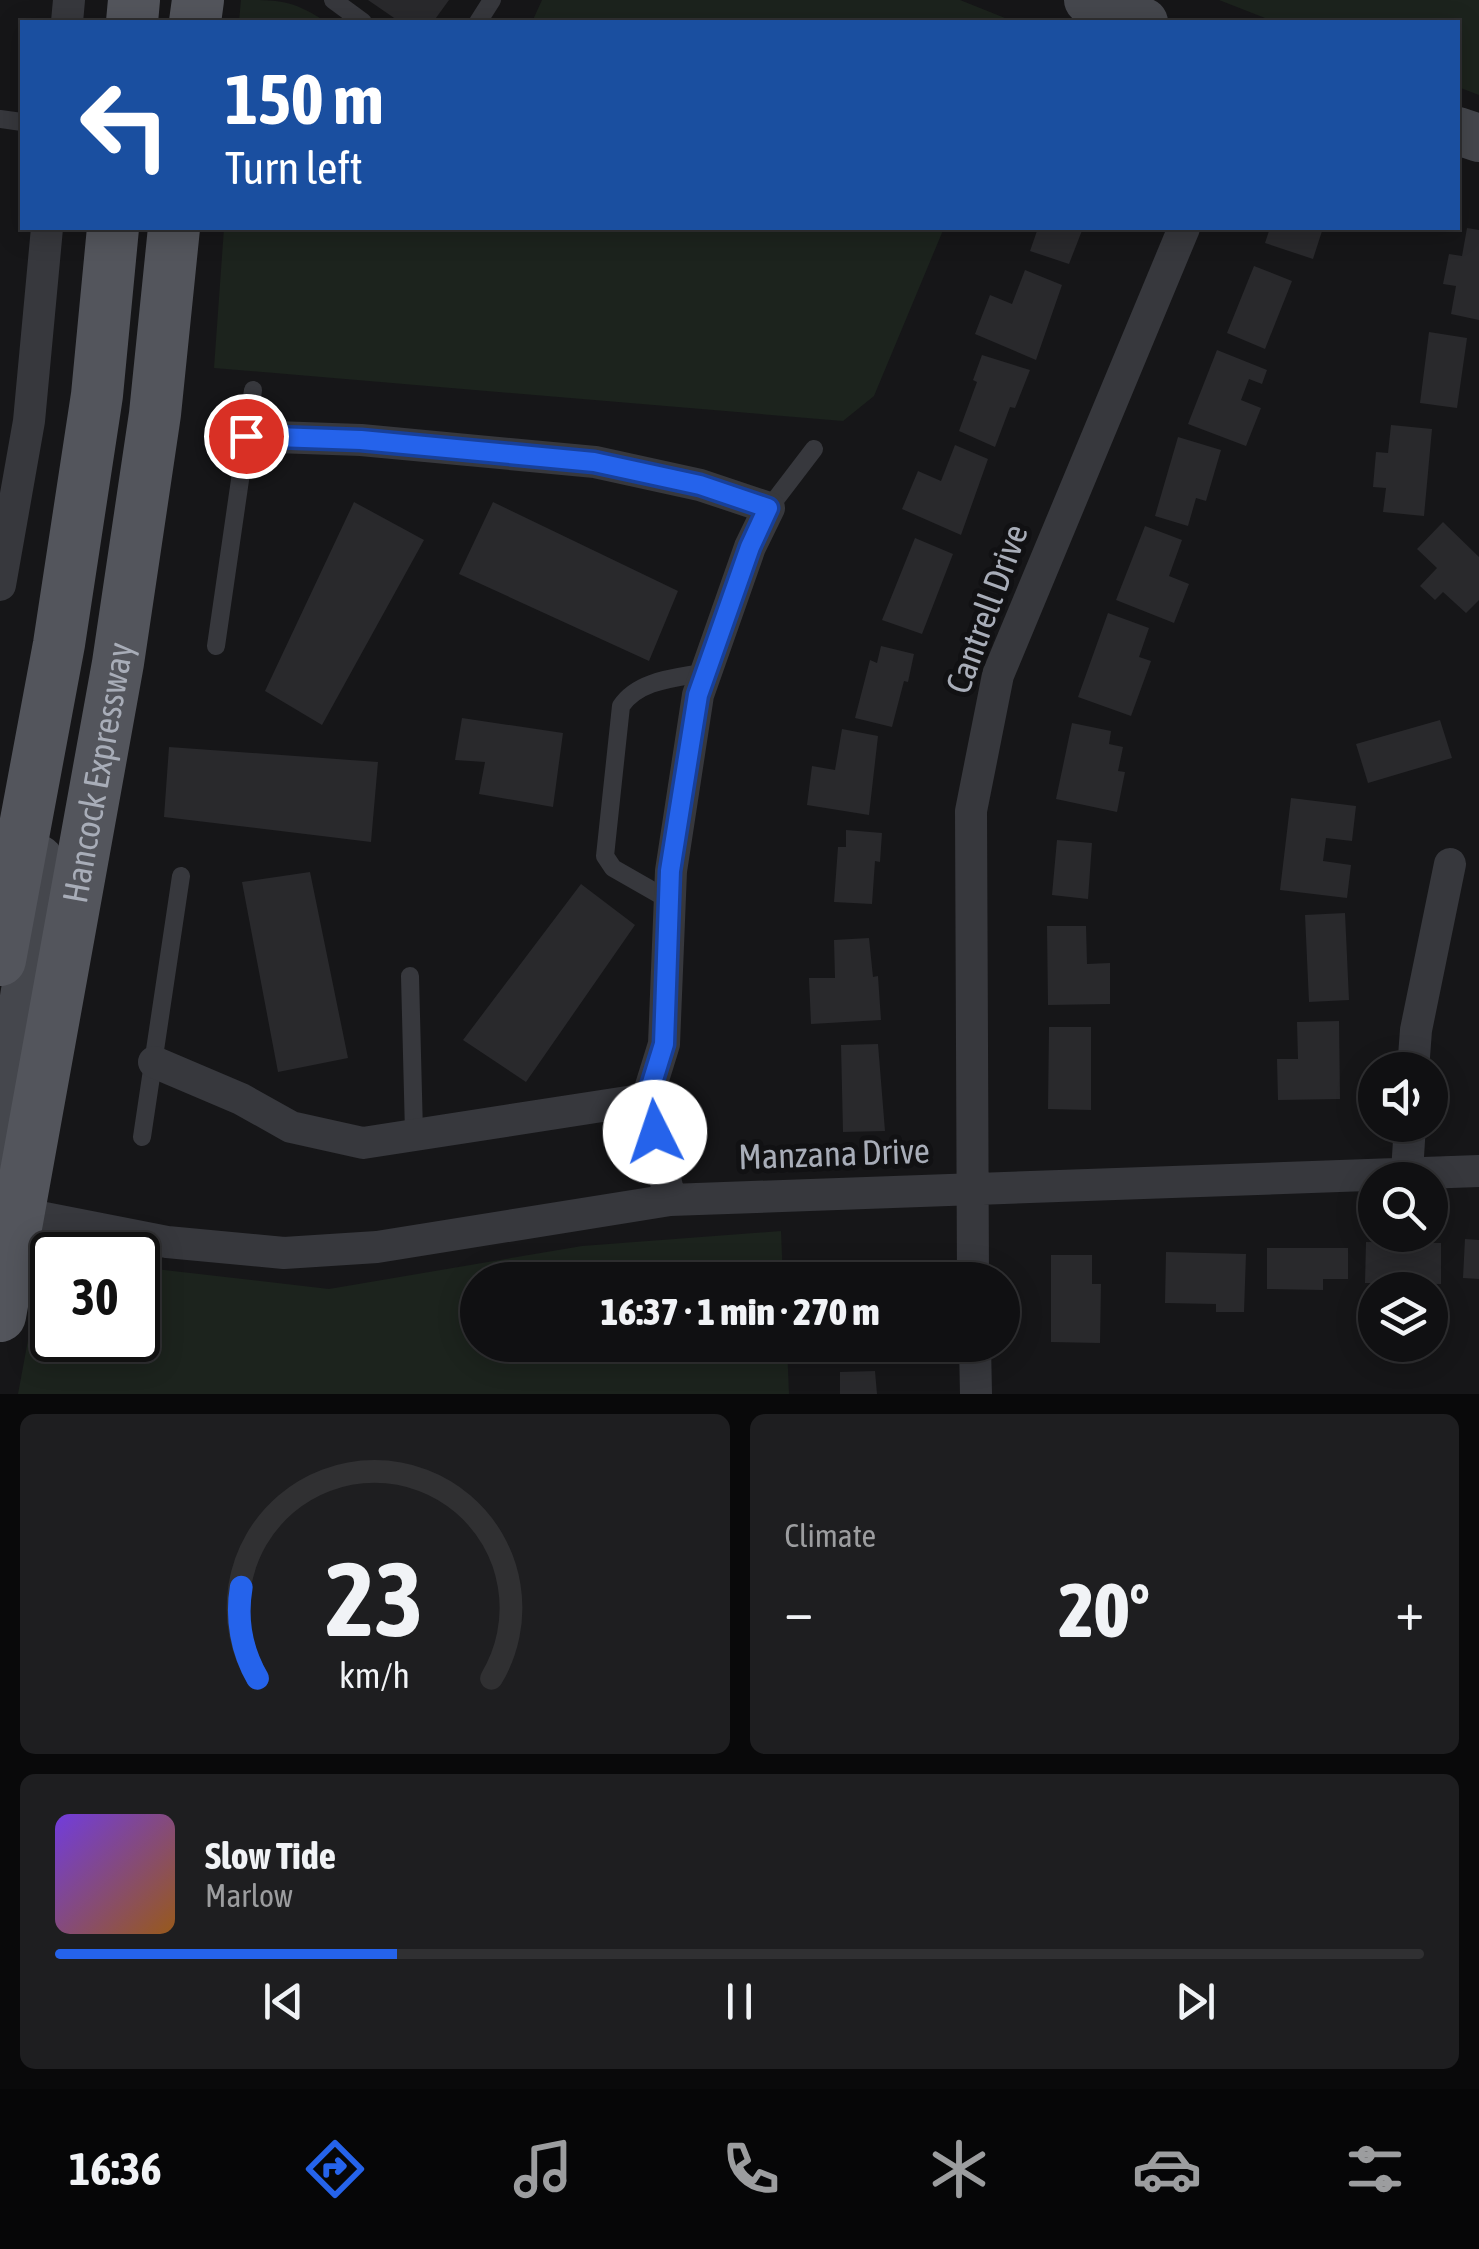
<!DOCTYPE html>
<meta charset="utf-8">
<style>
body{margin:0;font-family:"Asap Condensed",sans-serif;background:#1e1e20;color:#f1f3f6;height:100vh;display:flex;flex-direction:column;font-size:38px;white-space:nowrap}
*{box-sizing:border-box;margin:0}
p{font-size:32px;color:#9c9d9f}
.icon{flex:none;width:55px;height:55px;fill:none;stroke:currentColor;stroke-width:2;stroke-linecap:round;stroke-linejoin:round}
.map{position:relative;height:1394px;overflow:hidden}
.details{display:flex;flex-direction:column;gap:20px;padding:20px;background:#09090a;flex:1}
.details>*{flex:none}
.hud{position:absolute;left:20px;top:20px;width:1440px;height:210px;border-radius:0px;box-shadow:0 5px 25px #0003,0 0 0 2px #303032;background:#1a4fa0;color:#fff;overflow:hidden}
.controls{position:absolute;left:1358px;top:1052px;display:grid;gap:20px}
.controls a{display:grid;place-items:center;width:90px;height:90px;border-radius:50%;background:#101012;box-shadow:0 5px 25px #0003,0 0 0 2px #303032;font-size:50px}
.speed{position:absolute;left:30px;top:1232px;display:flex;gap:20px;font-size:50px;font-weight:700;text-align:center}
.speed>*{display:grid;place-content:center;width:130px;height:130px;border-radius:50%;background:#101012;box-shadow:0 5px 25px #0003,0 0 0 2px #303032;line-height:1}
.speed .limit{border:5px solid #111;border-radius:15px;background:#fff;color:#111}
.pin{position:absolute;display:grid;place-items:center;width:85px;height:85px;color:#fff;margin:-42px;border:5px solid #fff;border-radius:50%;box-shadow:0 2px 10px #0007}
.me{position:absolute;width:110px;margin:-55px;rotate:356deg;stroke-linejoin:round;filter:drop-shadow(0 0 8px #0008)}
.turn{display:flex;align-items:center;gap:35px;height:210px;padding:0 40px;font-size:45px}
.turn .icon{width:130px;height:130px;stroke-width:2.5}
.turn b{display:block;font-size:70px;line-height:85px}
.big{font-size:75px;font-weight:800;line-height:1.1}
.details .widget{flex:1;display:flex;flex-direction:column;justify-content:center;gap:15px;min-width:0;padding:0 35px;border-radius:15px;background:#1e1e20}
.details .dial{align-items:center;gap:0}
.dial svg{height:260px;overflow:visible;fill:none;stroke:#303032;stroke-width:7;stroke-linecap:round;text-anchor:middle}
.dial text{fill:#f1f3f6;stroke:none}
.song{display:flex;align-items:center;gap:30px}
.cover{width:120px;height:120px;border-radius:15px;background:linear-gradient(135deg,hsl(260 70% 55%),hsl(30 70% 35%))}
.played{height:10px;border-radius:5px;background:linear-gradient(90deg,#2563eb 25%,#303032 25%)}
.keys{display:flex;justify-content:space-around;direction:ltr}
.heat{display:flex;justify-content:space-between;align-items:center;font-size:55px;direction:ltr}
.details .tiles{flex:1;display:grid;gap:20px;grid-template-columns:1fr 1fr}
.widget:last-child{grid-column:span 2}
.trip{position:absolute;left:460px;top:1262px;width:560px;height:100px;border-radius:50px;background:#101012;box-shadow:0 5px 25px #0003,0 0 0 2px #303032;font-weight:800;line-height:100px;text-align:center}
.dock{display:flex;height:160px;justify-content:space-around;align-items:center;background:#060607;color:#9c9d9f}
.dock .icon{width:70px;height:70px}
.dock .current{color:#2563eb}
.dock b{font-size:45px;color:#f1f3f6}
.map>svg:first-child{display:block}
.green{fill:#1c231d}
.building{fill:#29292c}
.lines{fill:none;stroke-linecap:round;stroke-linejoin:round}
.lane{stroke:#37383d;stroke-width:18}
.street{stroke:#37383d;stroke-width:32}
.secondary{stroke:#45474d;stroke-width:48}
.primary{stroke:#53555c;stroke-width:52}
.route-casing{stroke:#184099;stroke-width:25}
.route{stroke:#2563eb;stroke-width:18}
.labels{text-anchor:middle;stroke-width:10;stroke-linejoin:round;paint-order:stroke}
.street-label{font-size:35px;fill:#a8adb8;stroke:#111113}
</style>
<div class="map">
<svg width="1479" height="1394" viewBox="0 0 1479 1394">
<rect width="100%" height="100%" fill="#161618"/>
<path class="green" d="M241,0c38,0 52,0 85,22h-87z
M542,0h418l55,22h-483z
M1219,0h260v95l-21,-8v-65h-183z
M224,228h720l-70,168 -31,25 -629,-53z
M781,1231l2,49h-305v65h309l2,49h-771l24,-130 10,1v75h86v-73l191,22 253,-43z"/>
<path class="building" d="M368,0h81l-16,22h-33z
M1038,228h45l-14,36 -39,-13z
M1270,228h53l-10,31 -48,-16z
M1467,228l12,2v90l-28,-6 5,-28 -13,-2 6,-30 13,2z
M1254,266l38,15 -27,68 -38,-16z
M1025,270l37,15 -26,75 -61,-26 15,-39 22,9z
M1429,332l38,6 -10,70 -37,-5z
M1217,350l50,20 -5,14 -13,-5 -8,21 20,8 -15,38 -58,-22z
M982,355l48,15 -15,38 -5,-1 -15,40 -36,-16 18,-49 -4,-2z
M1391,425l41,4 -8,87 -41,-4 3,-24 -13,-1 3,-35 12,1z
M1178,437l43,13 -15,51 -10,-3 -8,28 -33,-10z
M955,445l33,14 -27,76 -59,-26 16,-38 23,10z
M354,502l70,38 -102,185 -57,-34z
M493,502l185,89 -29,70 -190,-87z
M1443,522l36,35v43l-13,13 -23,-21 -8,8 -15,-14 17,-18 -20,-19z
M1145,526l37,14 -13,36 20,8 -15,39 -58,-23z
M915,538l38,16 -31,80 -40,-14z
M1108,613l41,15 -10,29 12,4 -20,55 -53,-19z
M881,646l33,8 -6,28 -4,-1 -12,46 -37,-9 15,-58 7,3z
M462,718l101,15 -10,74 -74,-13 6,-32 -30,-2z
M1440,720l12,38 -84,25 -12,-39z
M1072,723l39,8 -2,13 14,3 -5,24 7,1 -8,40 -61,-13z
M842,729l36,7 -9,79 -62,-10 5,-39 23,4z
M169,747l209,15 -7,80 -207,-25z
M1291,798l65,8 -4,35 -26,-3 -3,23 28,4 -4,33 -67,-8z
M846,830l36,3 -2,29 -5,-1 -3,43 -38,-2 4,-55h8z
M1057,840l35,3 -4,56 -36,-4z
M310,872l38,186 -70,14 -36,-190z
M581,884l54,41 -109,157 -63,-42z
M1345,913l4,87 -40,2 -4,-87z
M1047,926h39l1,38 23,-1v41l-62,1z
M869,938l4,39 5,-1 3,44 -70,4 -2,-46h26l-1,-38z
M1339,1021l1,78 -62,1 -1,-41h21l-1,-37z
M1049,1027h42v83l-43,-1z
M878,1044l7,87 -42,1 -2,-87z
M1465,1239l14,1v39l-16,-1z
M1366,1242l75,1v41l-76,-1z
M1267,1248h81v31h-25v11l-56,-1z
M1166,1252l80,2 -2,58h-28v-8l-51,-1z
M1051,1255h41v29h9l-1,59 -49,-1z
M880,1263l1,17h-36l-1,-16z
M875,1371l2,23h-37v-22z"/>
<g class="lines">
<path class="lane" d="M333,0l30,22
M478,22l14,-22
M0,119l22,3
M769,508l45,-59
M216,646l37,-256
M669,900l-56,-32 -8,-12 16,-150c18,-27 57,-28 86,-34
M410,976l4,157
M142,1137l39,-261"/>
<path class="street" d="M67,22l2,-22
M246,436l115,4 234,22 105,23 69,23 -19,39 -52,148 -27,176 -7,173 -17,55 23,101
M0,585l29,-164 18,-193
M154,1062l87,37 50,28 72,16 284,-44
M1413,1070l3,-40 34,-166
M1407,1172l3,-47
M19,1213l148,29 117,11 93,-6 293,-47 809,-29
M973,1280l-2,-469 27,-136 186,-447
M975,1345l1,49"/>
<path class="secondary" d="M1088,0l56,22
M1458,131l21,7
M0,1149l31,-196 8,-94"/>
<g class="primary">
<path d="M132,22l2,-22"/>
<path d="M195,22l3,-22"/>
<path d="M0,960l59,-316 38,-249 16,-167"/>
<path id="s1" d="M0,1316l118,-653 37,-249 19,-186"/>
</g>
</g>
<g class="lines">
<defs>
<path id="route" d="M246,436l115,4 233,22 106,23 68,23 -18,39 -52,148 -28,176 -6,173 -17,55 8,33"/>
</defs>
<use href="#route" class="route-casing"/>
<use href="#route" class="route"/>
</g>
<g class="labels">
<g class="street-label">
<text transform="translate(987 609) rotate(-70)" y="12">Cantrell Drive</text>
<text dy="12" stroke="none"><textPath href="#s1" startOffset="552">Hancock Expressway</textPath></text>
<text transform="translate(834 1154) rotate(-2)" y="12">Manzana Drive</text>
</g>
</g>
</svg>
<div class="controls">
<a><svg class="icon" aria-label="sound" viewBox="0 0 24 24"><path d="M4 9h4l5-4v14l-5-4H4zM17 9q2 3 0 6"/></svg></a>
<a><svg class="icon" aria-label="search" viewBox="0 0 24 24"><circle cx="10" cy="10" r="6"/><path d="M15 15l6 6"/></svg></a>
<a><svg class="icon" aria-label="layers" viewBox="0 0 24 24"><path d="M12 4l9 5-9 5-9-5zM3 14l9 5 9-5"/></svg></a>
</div>
<div class="speed"><div class="limit">30</div></div>
<div class="pin" style="left:246px;top:436px;background:#d93025"><svg class="icon" aria-label="arrive" viewBox="0 0 24 24"><path d="M6 21V4h12l-3 4 3 4H6"/></svg></div>
<svg class="me" style="left:655px;top:1132px" viewBox="-20 -20 40 40"><circle r="19" fill="#fff"/><path d="M0-13L10 11 0 6-10 11z" fill="#2563eb"/></svg>
<div class="trip">16:37 · 1 min · 270 m</div>
<div class="hud">
<div class="turn"><svg class="icon" aria-label="left" viewBox="0 0 24 24"><path d="M17 20v-9H6M10 6l-5 5 5 5"/></svg><div><b>150 m</b>Turn left</div></div>
</div>
</div>
<section class="details">
<div class="tiles">
<div class="widget dial"><svg viewBox="0 0 100 80">
<path d="M14 69A42 42 0 1 1 86 69"/>
<path d="M14 69A42 42 0 0 1 9 41" stroke="#2563eb"/>
<text x="50" y="56" font-size="32" font-weight="700">23</text>
<text x="50" y="72" font-size="11">km/h</text>
</svg></div>
<div class="widget"><p>Climate</p>
<div class="heat"><a>−</a><b class="big">20°</b><a>+</a></div>
</div>
<div class="widget">
<div class="song"><i class="cover"></i><div><b>Slow Tide</b><p>Marlow</p></div></div>
<div class="played"></div>
<div class="keys"><svg class="icon" aria-label="previous" viewBox="0 0 24 24"><path d="M18 5L8 12l10 7zM5 5v14"/></svg><svg class="icon" aria-label="pause" viewBox="0 0 24 24"><path d="M8 5v14M16 5v14"/></svg><svg class="icon" aria-label="next" viewBox="0 0 24 24"><path d="M6 5l10 7-10 7zM19 5v14"/></svg></div>
</div>
</div>
</section>
<nav class="dock">
<b>16:36</b>
<svg class="icon current" aria-label="directions" viewBox="0 0 24 24"><path d="M12 3l9 9-9 9-9-9zM9 14v-3h6M13 9l2 2-2 2"/></svg>
<svg class="icon" aria-label="music" viewBox="0 0 24 24"><path d="M9 18V5l10-2v13"/><circle cx="6" cy="18" r="3"/><circle cx="16" cy="16" r="3"/></svg>
<svg class="icon" aria-label="phone" viewBox="0 0 24 24"><path d="M5 4h4l2 5-3 2q2 4 5 5l2-3 5 2v4C11 20 4 13 5 4z"/></svg>
<svg class="icon" aria-label="climate" viewBox="0 0 24 24"><path d="M12 3v18M4 7l16 10M4 17L20 7"/></svg>
<svg class="icon" aria-label="car" viewBox="0 0 24 24"><path d="M5 17H2v-5l4-1 3-4h7l3 4 3 1v5h-3M9 17h6M6 11h13"/><circle cx="7" cy="17" r="2"/><circle cx="17" cy="17" r="2"/></svg>
<svg class="icon" aria-label="filters" viewBox="0 0 24 24"><path d="M4 7h16M4 17h16"/><circle cx="9" cy="7" r="2"/><circle cx="15" cy="17" r="2"/></svg>
</nav>
